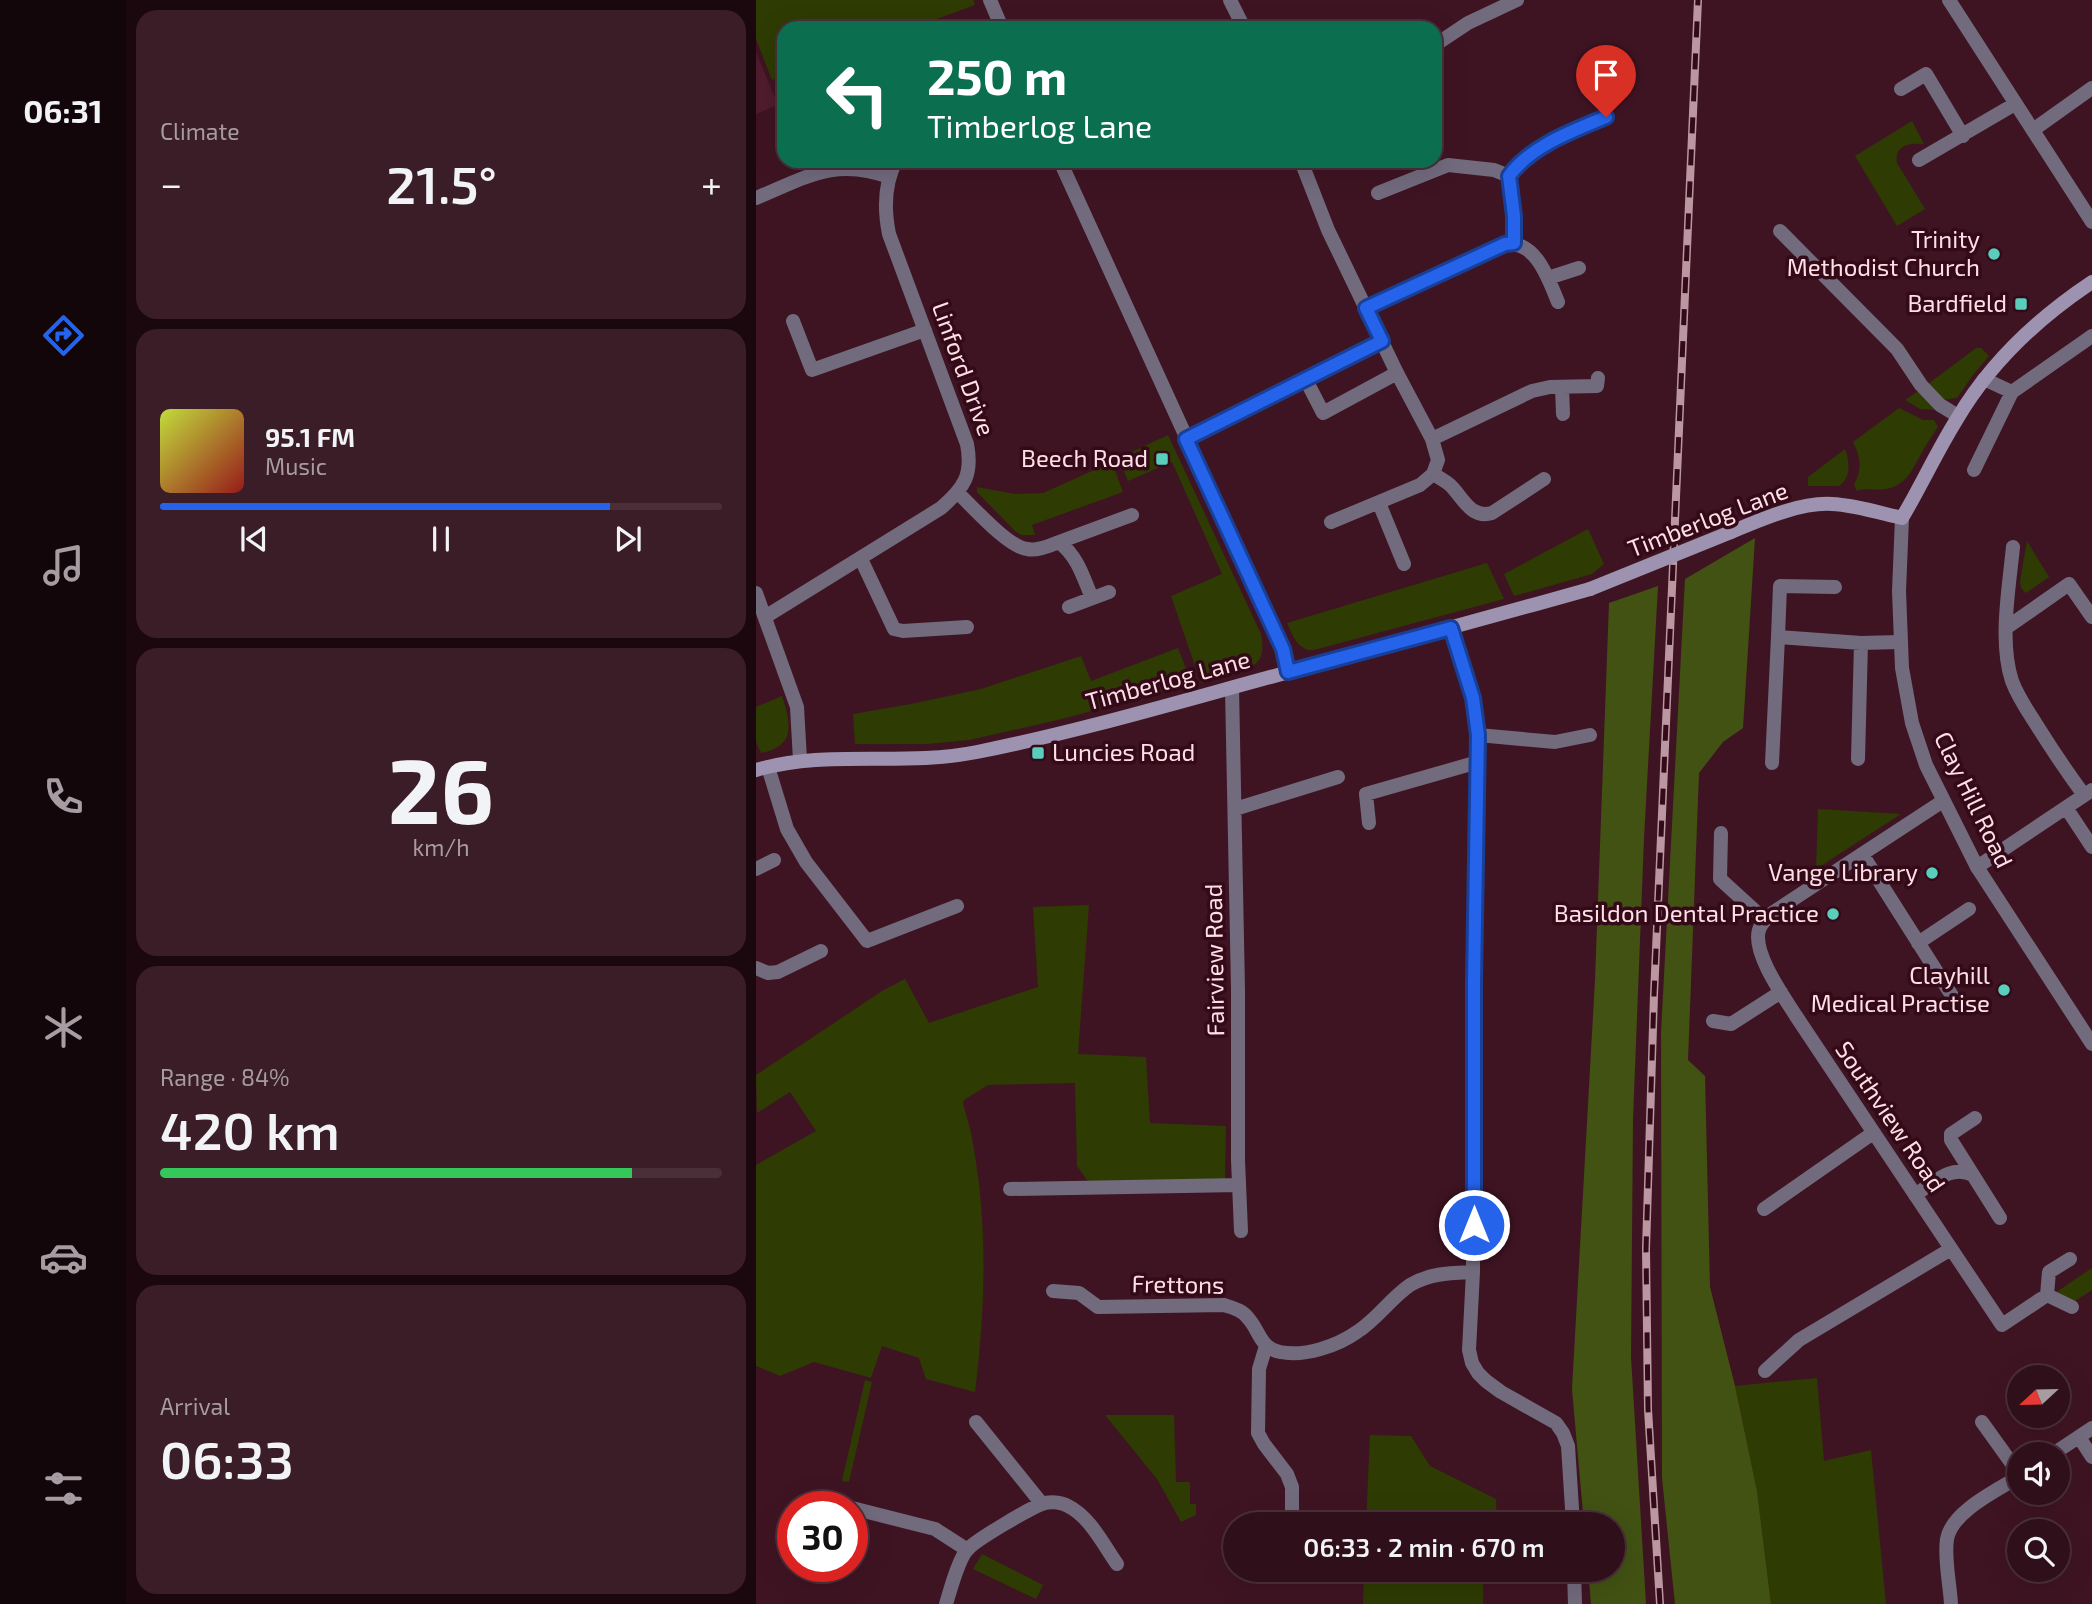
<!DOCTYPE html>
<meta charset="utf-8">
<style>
body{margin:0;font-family:"Exo 2",sans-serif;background:#3b1d27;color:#f1f3f6;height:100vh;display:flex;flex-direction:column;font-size:26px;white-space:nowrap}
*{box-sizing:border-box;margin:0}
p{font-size:23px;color:#a79ca2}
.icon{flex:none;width:38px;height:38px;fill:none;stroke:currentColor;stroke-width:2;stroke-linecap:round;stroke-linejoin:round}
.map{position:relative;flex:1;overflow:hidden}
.panel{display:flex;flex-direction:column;gap:10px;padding:10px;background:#1a080e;width:630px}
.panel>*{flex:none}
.top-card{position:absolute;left:21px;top:21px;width:665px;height:147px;border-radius:21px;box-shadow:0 7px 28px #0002,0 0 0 2px #4a2f39;background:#0b6e4f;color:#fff;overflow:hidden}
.needle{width:46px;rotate:248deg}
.controls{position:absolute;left:1251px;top:1365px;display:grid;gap:14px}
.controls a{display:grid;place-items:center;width:63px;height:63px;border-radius:50%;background:#2f0f1a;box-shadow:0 7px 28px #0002,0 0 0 2px #4a2f39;font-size:35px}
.speed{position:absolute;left:21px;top:1491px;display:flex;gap:14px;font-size:35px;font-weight:700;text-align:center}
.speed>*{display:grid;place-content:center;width:91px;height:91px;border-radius:50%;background:#2f0f1a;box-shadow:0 7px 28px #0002,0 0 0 2px #4a2f39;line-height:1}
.speed .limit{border:10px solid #d22;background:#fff;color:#111}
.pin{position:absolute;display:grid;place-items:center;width:60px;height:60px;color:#fff;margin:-72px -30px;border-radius:50% 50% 50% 0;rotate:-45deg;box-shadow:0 0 7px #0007}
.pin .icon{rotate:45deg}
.me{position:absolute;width:77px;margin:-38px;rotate:0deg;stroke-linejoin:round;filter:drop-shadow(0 0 5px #0008)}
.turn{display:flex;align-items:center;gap:24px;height:147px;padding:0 35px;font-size:32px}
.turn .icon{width:91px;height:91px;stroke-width:2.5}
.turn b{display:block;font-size:49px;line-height:60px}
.big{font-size:52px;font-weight:600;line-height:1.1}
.panel .tile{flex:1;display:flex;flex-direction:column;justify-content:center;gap:10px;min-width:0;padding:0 24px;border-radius:21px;background:#3b1d27}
.panel .dial{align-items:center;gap:0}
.dial b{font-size:91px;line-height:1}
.song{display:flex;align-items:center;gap:21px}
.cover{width:84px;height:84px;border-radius:10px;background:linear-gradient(135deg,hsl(70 70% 55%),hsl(0 70% 35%))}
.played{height:7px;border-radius:4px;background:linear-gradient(90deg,#2563eb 80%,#4a2f39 80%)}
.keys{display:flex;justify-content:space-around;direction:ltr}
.heat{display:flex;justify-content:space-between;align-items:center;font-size:38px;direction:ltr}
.charge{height:10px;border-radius:5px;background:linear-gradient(90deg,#34c759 84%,#4a2f39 0)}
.trip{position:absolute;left:467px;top:1512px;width:402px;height:70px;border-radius:35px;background:#2f0f1a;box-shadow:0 7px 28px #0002,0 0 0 2px #4a2f39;font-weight:600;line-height:70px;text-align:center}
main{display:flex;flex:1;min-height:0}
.menu{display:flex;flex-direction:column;width:126px;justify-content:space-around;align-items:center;background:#13060a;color:#a79ca2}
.menu .icon{width:49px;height:49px}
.menu .on{color:#2563eb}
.menu b{font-size:32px;color:#f1f3f6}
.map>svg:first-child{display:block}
.built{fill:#4f1c2d}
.green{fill:#2e3b03}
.forest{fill:#425213}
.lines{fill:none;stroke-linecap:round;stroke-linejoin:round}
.minor{stroke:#726b7e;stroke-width:14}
.tertiary{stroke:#726b7e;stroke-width:14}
.secondary{stroke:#9e92b1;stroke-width:14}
.rail-casing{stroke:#bb98a1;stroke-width:8}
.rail{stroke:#340a19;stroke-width:5;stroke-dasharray:16;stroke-linecap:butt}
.secondary-bridge{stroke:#9e92b1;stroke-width:14}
.route-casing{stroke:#184099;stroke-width:18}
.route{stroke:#2563eb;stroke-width:12}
.poi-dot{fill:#5acebd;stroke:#340a19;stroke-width:2.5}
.labels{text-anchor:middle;stroke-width:7;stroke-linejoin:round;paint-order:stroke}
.poi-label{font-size:24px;fill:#fddfe5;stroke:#340a19;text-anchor:end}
.street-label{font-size:24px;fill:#fddfe5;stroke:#340a19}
</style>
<main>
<nav class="menu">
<b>06:31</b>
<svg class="icon on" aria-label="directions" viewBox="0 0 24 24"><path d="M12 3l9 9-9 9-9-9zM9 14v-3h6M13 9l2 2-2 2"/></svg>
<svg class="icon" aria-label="music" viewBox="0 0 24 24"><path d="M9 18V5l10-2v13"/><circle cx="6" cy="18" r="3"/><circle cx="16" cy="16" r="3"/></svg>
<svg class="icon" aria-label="phone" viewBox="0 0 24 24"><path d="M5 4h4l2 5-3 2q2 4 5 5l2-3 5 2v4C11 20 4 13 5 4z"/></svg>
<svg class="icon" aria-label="climate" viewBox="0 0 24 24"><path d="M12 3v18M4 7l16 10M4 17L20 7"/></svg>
<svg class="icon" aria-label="car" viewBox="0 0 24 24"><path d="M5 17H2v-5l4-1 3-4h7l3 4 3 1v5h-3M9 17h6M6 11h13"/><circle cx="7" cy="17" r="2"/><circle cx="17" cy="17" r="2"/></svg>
<svg class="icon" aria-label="filters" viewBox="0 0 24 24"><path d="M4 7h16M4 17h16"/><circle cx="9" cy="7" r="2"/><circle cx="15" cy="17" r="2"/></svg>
</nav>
<section class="panel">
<div class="tile"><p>Climate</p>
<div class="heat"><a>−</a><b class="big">21.5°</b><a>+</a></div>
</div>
<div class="tile">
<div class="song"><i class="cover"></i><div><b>95.1 FM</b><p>Music</p></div></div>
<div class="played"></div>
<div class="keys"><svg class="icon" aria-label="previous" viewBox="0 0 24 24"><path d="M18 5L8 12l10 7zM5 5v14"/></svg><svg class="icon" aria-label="pause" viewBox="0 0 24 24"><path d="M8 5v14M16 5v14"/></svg><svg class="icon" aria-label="next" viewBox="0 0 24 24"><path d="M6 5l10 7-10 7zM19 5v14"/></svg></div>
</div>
<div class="tile dial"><b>26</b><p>km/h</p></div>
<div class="tile"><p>Range · 84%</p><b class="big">420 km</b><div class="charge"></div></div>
<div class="tile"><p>Arrival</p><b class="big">06:33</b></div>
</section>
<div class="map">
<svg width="1336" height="1604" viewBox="0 0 1336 1604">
<rect width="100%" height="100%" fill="#3f1422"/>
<path class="built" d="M0,52l22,53 -22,9z"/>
<path class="green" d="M0,0h217l2,5 -63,23h-128v47l-12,5 -16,-41z
M1156,121l12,23c-15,-1 -30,1 -27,19l28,46 -28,17 -42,-70z
M1220,348h5l8,8 -16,19 -16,23 -15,2 -14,-16z
M1164,390l16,20 -16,-1 -15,-9z
M1143,408l24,12h11l4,7c-6,9 -13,19 -18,29 -8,14 -13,27 -30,32 -11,4 -23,-1 -33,3l-3,-6c8,-15 7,-28 -1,-43z
M412,435l93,199c5,26 -3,32 -27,40 -11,3 -22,6 -33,9l-30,-87 51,-22 -50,-112 -44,19 -9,-23z
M1089,449c5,13 6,29 -6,37h-31v-9z
M356,462l11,30 -91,33 3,10h-14l-5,-3 -39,-40v-5l38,7 28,-1z
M832,529l16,35 -12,10 -78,22 -10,-22z
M1271,541l22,36 -23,16 -5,-5 -1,-7z
M731,563l17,36 -190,51c-16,1 -21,-14 -27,-27z
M422,648l14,36 -130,35 -93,21 -42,4h-72l-2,-30 58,-10 70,-15 100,-33 10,25z
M26,696c9,28 14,50 -21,57l-5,-11v-35z
M1062,809l83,5 -85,55z
M333,905l-11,149 68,3 4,66 76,3 -1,54 -132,8 -16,-22 -2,-83 -87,2 -24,15 -1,3c4,15 9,31 11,47 14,80 11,162 1,242l-49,-13 -7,-21 -37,-12 -11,32 -57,-16 -34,14 -24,-10v-201l60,-34 -26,-39 -33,21 -1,-38 126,-84 23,-12 24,44 109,-36 -5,-80z
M1336,1268v22l-17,11 -20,-8z
M1061,1378l7,83 47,-11 15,154h-115l-14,-112 -22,-106z
M109,1380l7,2 -23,100 -7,-1z
M349,1415h69l2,67h14v22h6v11l-15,7 -24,-43z
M614,1435l41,1 19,30 66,33 1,25h-131z
M226,1554l61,31 -7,14 -63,-30z
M608,1570h119v34h-120z"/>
<path class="forest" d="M999,538l-12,190 -20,14 -24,31 -11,287 17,16 5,211 25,99 22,105 14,113h-96l-13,-126 -1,-445 24,-454z
M902,586l-14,252 -11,281 -2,238 15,247h-55l-3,-34h26v-46h-30l-12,-135 23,-409 14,-377z"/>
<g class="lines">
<path class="minor" d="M234,0l12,28
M474,0l14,28
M1193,0l143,222
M679,45l33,-22 49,-23
M1145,89l25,-15 37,62
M1277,130l59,-42
M1163,160l96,-56
M304,161l223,488 5,23
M545,161l27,69 69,143 35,66 6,21 -5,14 -13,11 -89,37
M622,193l70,-28 46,5 15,6
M0,198c49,-20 79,-41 133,-21
M1024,231l117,118 24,36 19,20 18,11
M758,243v-27l-5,-40c22,-30 63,-46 97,-59
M792,278l31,-10
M610,308l139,-63c30,-7 44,35 53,57
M37,321l19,49 113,-40
M549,378l18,35 74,-40
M1228,379l28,13 80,-56
M806,387l1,27
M430,439l196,-98
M676,439l100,-48 18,-4 47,-1 1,-8
M1218,470l38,-78
M677,474c7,4 15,8 19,13 12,13 20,32 40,26l52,-34
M202,493c15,14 50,54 69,56 11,2 21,-3 32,-7 19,15 24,35 33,56
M623,503l25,61
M303,542l73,-27
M1257,547c-4,41 -14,95 -1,134 6,16 15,29 24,43 15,24 31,48 48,71
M105,559l33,70 9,2 64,-4
M0,593l41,114 3,53
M313,607l40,-15
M9,617l176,-109c23,-20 32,-33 26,-64l-78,-210c-5,-25 -5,-50 7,-73
M695,627l22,71 5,37 -4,247 -1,290 -4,78 3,13 6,10 8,8 15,11 55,31 7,10 5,13 5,78
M1250,628l63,-44 23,33
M1022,637l2,-51 55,1
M476,688l6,301v171l3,71
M722,735l77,7 35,-7
M1102,759l3,-116 39,-1
M1016,763l6,-126 83,6
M12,767l19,62 19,33 61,79 90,-35
M1187,801l-171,112c-5,5 -11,10 -13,17 -7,23 25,67 37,86l206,309 45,-30 2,-23 21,-13
M479,809l103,-32
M1311,809l25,38
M613,823l-3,-29 112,-32
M965,833l-1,46 45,41
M1106,854l94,148
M1221,867l115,-77
M0,869l18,-9
M1162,943l51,-34
M0,968l12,5 10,-1 43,-21
M957,1021l18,3 50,-32
M1217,1175l-22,-35v-6l24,-16
M254,1189l229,-4
M1159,1195c19,-12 35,-31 58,-20l27,43
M1008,1209l109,-76
M297,1291l26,2 19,14 126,-2c9,3 18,5 24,13 12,13 11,29 32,34 25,5 57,-6 77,-20 20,-13 34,-34 53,-47 20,-12 41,-12 63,-13
M1291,1295l25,12
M510,1346l-7,23 -1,64 6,11 23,30 5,13v37
M1009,1371l34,-31 152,-91
M220,1422l66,82
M1226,1422l38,53
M1323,1437l13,20
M1297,1454l39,-26
M79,1504l11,3
M96,1508l83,21 31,20
M818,1570l1,34
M190,1604c4,-13 13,-47 22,-55 8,-9 62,-41 74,-45 8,-3 19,-2 26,2 22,11 35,38 49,58
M1195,1604c-1,-20 -7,-45 -4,-65 5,-28 51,-49 73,-63"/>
<path class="tertiary" d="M1146,518l-3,73 3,77 10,55 14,42 51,102 115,177"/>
<path class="secondary" d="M975,532c29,-12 69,-30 101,-28 23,1 48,9 70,14 19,-32 35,-67 55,-99 33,-56 81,-101 135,-137
M0,770c73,-21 146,-3 221,-18 105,-21 208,-52 312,-80 101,-28 201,-55 301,-83"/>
<defs>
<path id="rail" d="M904,1604l-12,-195 -2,-160 8,-254 44,-995"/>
</defs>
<use href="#rail" class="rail-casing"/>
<use href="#rail" class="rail"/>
<path class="secondary-bridge" d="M834,589l141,-57"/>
</g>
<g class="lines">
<defs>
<path id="route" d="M718,1225v-243l4,-247 -5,-37 -22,-70 -163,44 -5,-23 -97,-210 196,-98 -16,-33 139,-64 9,-1v-27l-5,-40c22,-30 63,-45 97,-59"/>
</defs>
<use href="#route" class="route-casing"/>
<use href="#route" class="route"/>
</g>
<g class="poi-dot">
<circle cx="1238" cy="254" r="7"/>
<rect x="1258" y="297" width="14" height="14" rx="3.5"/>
<rect x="399" y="452" width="14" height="14" rx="3.5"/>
<rect x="275" y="746" width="14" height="14" rx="3.5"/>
<circle cx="1176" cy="873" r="7"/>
<circle cx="1077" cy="914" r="7"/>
<circle cx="1248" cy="990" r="7"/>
</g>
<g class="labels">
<g class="poi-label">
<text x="1224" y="248">Trinity<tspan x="1224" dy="28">Methodist Church</tspan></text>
<text x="1251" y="312">Bardfield</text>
<text x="392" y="467">Beech Road</text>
<text x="296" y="761" text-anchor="start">Luncies Road</text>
<text x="1162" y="881">Vange Library</text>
<text x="1063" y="922">Basildon Dental Practice</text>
<text x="1234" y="984">Clayhill<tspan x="1234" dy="28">Medical Practise</tspan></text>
</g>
<g class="street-label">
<text transform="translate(207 369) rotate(70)" y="8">Linford Drive</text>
<text transform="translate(952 520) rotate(-21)" y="8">Timberlog Lane</text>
<text transform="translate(412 681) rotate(-15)" y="8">Timberlog Lane</text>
<text transform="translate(1217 800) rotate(64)" y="8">Clay Hill Road</text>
<text transform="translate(459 960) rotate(-91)" y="8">Fairview Road</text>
<text transform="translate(1134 1117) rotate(56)" y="8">Southview Road</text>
<text transform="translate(422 1285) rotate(1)" y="8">Frettons</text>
</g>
</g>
</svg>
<div class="controls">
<a><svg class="needle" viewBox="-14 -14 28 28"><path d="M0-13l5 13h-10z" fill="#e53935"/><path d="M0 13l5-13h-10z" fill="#a79ca2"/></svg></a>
<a><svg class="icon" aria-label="sound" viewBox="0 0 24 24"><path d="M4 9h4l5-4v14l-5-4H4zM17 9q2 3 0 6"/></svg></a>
<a><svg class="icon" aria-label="search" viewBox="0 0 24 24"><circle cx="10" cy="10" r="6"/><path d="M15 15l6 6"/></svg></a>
</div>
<div class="speed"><div class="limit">30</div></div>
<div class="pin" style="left:850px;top:117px;background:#d93025"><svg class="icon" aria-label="arrive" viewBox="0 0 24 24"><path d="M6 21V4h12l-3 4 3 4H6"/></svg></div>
<svg class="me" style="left:718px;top:1225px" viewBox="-20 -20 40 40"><circle r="17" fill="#2563eb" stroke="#fff" stroke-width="3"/><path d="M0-11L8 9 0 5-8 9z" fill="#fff"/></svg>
<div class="trip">06:33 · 2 min · 670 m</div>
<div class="top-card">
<div class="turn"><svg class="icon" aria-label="left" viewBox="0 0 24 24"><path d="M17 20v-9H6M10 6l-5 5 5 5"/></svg><div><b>250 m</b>Timberlog Lane</div></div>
</div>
</div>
</main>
